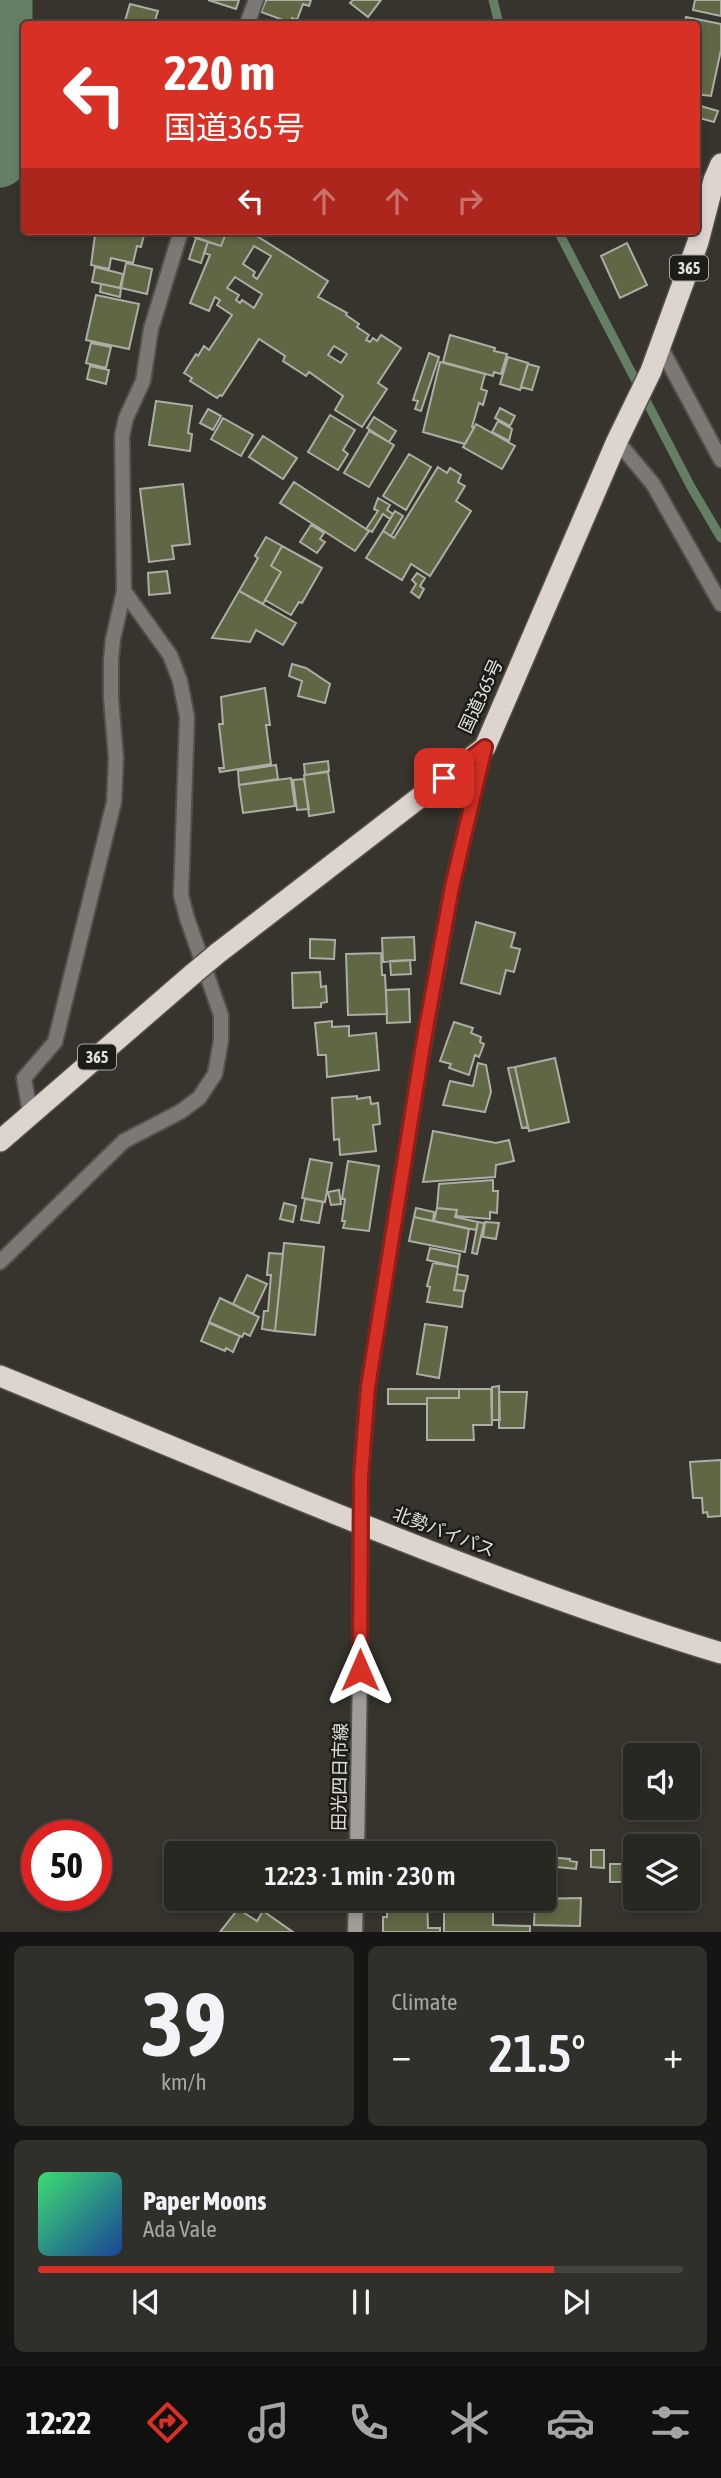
<!DOCTYPE html>
<meta charset="utf-8">
<style>
body{margin:0;font-family:"Asap Condensed","Noto Sans JP",sans-serif;background:#312f2a;color:#f1f3f6;height:100vh;display:flex;flex-direction:column;font-size:26px;white-space:nowrap}
*{box-sizing:border-box;margin:0}
p{font-size:23px;color:#a5a5a5}
.icon{flex:none;width:38px;height:38px;fill:none;stroke:currentColor;stroke-width:2;stroke-linecap:round;stroke-linejoin:round}
.map{position:relative;height:1932px;overflow:hidden}
.drawer{display:flex;flex-direction:column;gap:14px;padding:14px;background:#171513;flex:1}
.drawer>*{flex:none}
.banner{position:absolute;left:21px;top:21px;width:679px;height:214px;border-radius:7px;box-shadow:0 4px 10px #0003,0 0 0 2px #454440;background:#d93025;color:#fff;overflow:hidden}
.controls{position:absolute;left:623px;top:1743px;display:grid;gap:14px}
.controls a{display:grid;place-items:center;width:77px;height:77px;border-radius:7px;background:#292722;box-shadow:0 4px 10px #0003,0 0 0 2px #454440;font-size:35px}
.speed{position:absolute;left:21px;top:1820px;display:flex;gap:14px;font-size:35px;font-weight:700;text-align:center}
.speed>*{display:grid;place-content:center;width:91px;height:91px;border-radius:50%;background:#292722;box-shadow:0 4px 10px #0003,0 0 0 2px #454440;line-height:1}
.speed .limit{border:10px solid #d22;background:#fff;color:#111}
.pin{position:absolute;display:grid;place-items:center;width:60px;height:60px;color:#fff;margin:-30px;border-radius:14px;box-shadow:0 4px 10px #0006}
.me{position:absolute;width:77px;margin:-38px;rotate:0deg;stroke-linejoin:round;filter:drop-shadow(0 0 5px #0008)}
.turn{display:flex;align-items:center;gap:24px;height:147px;padding:0 28px;font-size:32px}
.turn .icon{width:91px;height:91px;stroke-width:2.5}
.turn b{display:block;font-size:49px;line-height:60px}
.lanes{display:flex;align-items:center;height:66px;padding:0 28px;background:#0003;justify-content:center;gap:35px;direction:ltr}
.lanes .off{opacity:.35}
.big{font-size:52px;font-weight:600;line-height:1.1}
.drawer .tile{flex:1;display:flex;flex-direction:column;justify-content:center;gap:10px;min-width:0;padding:0 24px;border-radius:10px;background:#312f2a}
.drawer .dial{align-items:center;gap:0}
.dial b{font-size:91px;line-height:1}
.song{display:flex;align-items:center;gap:21px}
.cover{width:84px;height:84px;border-radius:10px;background:linear-gradient(135deg,hsl(140 70% 55%),hsl(220 70% 35%))}
.played{height:7px;border-radius:4px;background:linear-gradient(90deg,#d93025 80%,#454440 80%)}
.keys{display:flex;justify-content:space-around;direction:ltr}
.heat{display:flex;justify-content:space-between;align-items:center;font-size:38px;direction:ltr}
.drawer .tiles{flex:1;display:grid;gap:14px;grid-template-columns:1fr 1fr}
.tile:last-child{grid-column:span 2}
.trip{position:absolute;left:164px;top:1841px;width:392px;height:70px;border-radius:7px;background:#292722;box-shadow:0 4px 10px #0003,0 0 0 2px #454440;font-weight:600;line-height:70px;text-align:center}
.menu{display:flex;height:112px;justify-content:space-around;align-items:center;background:#10100e;color:#a5a5a5}
.menu .icon{width:49px;height:49px}
.menu .current{color:#d93025}
.menu b{font-size:32px;color:#f1f3f6}
.map>svg:first-child{display:block}
.lines{fill:none;stroke-linecap:round;stroke-linejoin:round}
.stream{stroke:#647f64;stroke-width:9}
.river{stroke:#647f64;stroke-width:51}
.building{fill:#606745;stroke:#acaea5;stroke-width:2;fill-rule:evenodd}
.street-casing{stroke:#535049;stroke-width:18}
.secondary-casing{stroke:#535049;stroke-width:18}
.highway-casing{stroke:#535049;stroke-width:24}
.street{stroke:#7b7875;stroke-width:14}
.secondary{stroke:#a29d99;stroke-width:14}
.highway{stroke:#dcd4cd;stroke-width:21}
.secondary-bridge-casing{stroke:#535049;stroke-width:18;stroke-linecap:butt}
.highway-bridge-casing{stroke:#535049;stroke-width:24;stroke-linecap:butt}
.secondary-bridge{stroke:#a29d99;stroke-width:14}
.highway-bridge{stroke:#dcd4cd;stroke-width:21}
.route-casing{stroke:#8d1f18;stroke-width:18}
.route{stroke:#d93025;stroke-width:12}
.labels{text-anchor:middle;stroke-width:5;stroke-linejoin:round;paint-order:stroke}
.shield{fill:#1d1c19;stroke:#a8a6a2;stroke-width:2}
.shield-label{font-size:16px;font-weight:bold;fill:#e3e1dd}
.street-label{font-size:18px;fill:#e3e1dd;stroke:#1d1c19}
</style>
<div class="map">
<svg width="721" height="1932" viewBox="0 0 721 1932">
<rect width="100%" height="100%" fill="#37342d"/>
<g class="lines">
<path class="stream" d="M493,0l6,24
M558,231l133,256 30,51"/>
<path class="river" d="M0,162l7,-28v-134"/>
</g>
<path class="building" d="M208,0h31l-3,9z
M266,0h45l-2,6 -6,-2 -6,16 -5,-2 -1,5 -30,-11z
M353,0h28l-13,17 -18,-14z
M695,0h26v16l-28,-6z
M130,4l28,7 -4,13h-30z
M686,17l35,7v26l-10,46 -15,-2v-70h-11z
M697,105l21,6 -4,11 -18,-5z
M93,231h52l-4,16 -4,-1 -4,17 -22,-5 -2,11 -18,-4 4,-30h-3z
M191,231h36l-6,15 -32,-11z
M227,231l31,1 -1,4 71,45 -10,16 29,16 -1,2 13,9 -2,3 12,8 -3,5 4,2 3,-4 4,3 4,-6 20,13 -23,35 9,6 -25,38 -27,-17 8,-14 -34,-24 -3,4 -23,-15 2,-5 -26,-17 -37,57 -2,-1 -3,3 -27,-17 2,-3 -8,-5 12,-19 2,2 6,-10 5,4 23,-35 -15,-10 3,-5 -5,-3 -6,14 -19,-8 20,-48 -6,-2 4,-11 13,4zM254,246l17,10 -14,23 -4,-3 2,-4 -12,-8zM235,277l27,17 -8,14 -12,-8 -2,3 -4,-3 3,-5 -12,-7zM334,346l13,8 -6,9 -13,-8z
M196,238l12,4 -7,21 -12,-4z
M627,243l20,42 -27,13 -19,-42z
M126,263l26,6 -5,25 -26,-6z
M95,267l28,7 -3,14 -28,-6z
M101,284l20,4 -1,9 -20,-5z
M96,295l43,9 -10,45 -43,-9z
M450,335l45,13 -1,3 13,3 -6,20 -7,-2 -1,4 -50,-14z
M91,343l20,4 -5,21 -20,-5z
M429,353l10,4 -18,54 -6,-2 3,-8 -5,-1z
M508,357l20,6 -8,27 -20,-6z
M440,362l45,12 -4,15 6,2 -4,14 -4,-2 -7,24 2,1 -9,16 -42,-12z
M528,364l11,3 -7,23 -11,-3z
M90,366l19,4 -3,14 -19,-5z
M156,401l36,5 -4,27 4,1 -2,17 -41,-6z
M500,408l15,8 -5,10 -15,-8z
M208,409l13,7 -8,14 -13,-7z
M330,415l25,15 -12,20 5,4 -10,16 -30,-18z
M374,417l22,14 -7,11 -22,-14z
M223,418l30,17 -12,21 -30,-17z
M498,421l14,8 -3,12 -17,-9z
M476,424l39,22 -13,23 -39,-22z
M369,431l25,14 -25,42 -25,-14z
M263,436l34,22 -14,21 -34,-22z
M409,454l22,13 -25,43 -23,-14z
M438,467l9,6 3,-5 11,7 -3,7 7,4 -9,15 15,10 -41,65 -19,-12 -9,16 -36,-22 17,-27 11,7z
M294,482l75,49 -14,20 -75,-48z
M183,484l7,60 -18,2 2,13 -25,3 -9,-73z
M378,498l12,7 -3,5 6,4 -3,5 -7,-5 -11,18 -6,-3 12,-18 -4,-2z
M395,511l8,5 -12,20 -8,-5z
M311,525l13,8 -4,6 5,3 -8,11 -17,-11z
M266,537l16,9 -11,20 10,6 -18,32 -24,-13 19,-33 -3,-2z
M282,546l40,22 -20,35 -3,-1 -8,13 -26,-15 16,-28 -10,-6z
M167,571l3,22 -21,2 -1,-22z
M417,573l8,5 -5,8 4,3 -5,9 -8,-6 5,-8 -4,-4z
M239,591l57,32 -13,22 -27,-15 -6,12 -38,-4z
M292,664l14,4 24,16 -5,19 -27,-7 4,-15 -13,-5z
M265,688l5,37h-4l5,39 -51,8 -1,-4h5l-5,-44h4l-2,-27z
M328,761l1,10 -24,4 -1,-11z
M276,765l2,14 -39,6 -1,-14z
M328,772l6,40 -25,4 -5,-41z
M291,778l4,28 -52,7 -4,-28z
M304,779l5,30 -12,1 -4,-30z
M476,922l39,11 -4,14 9,2 -6,23 -8,-2 -6,24 -39,-11z
M414,937l1,23 -32,2 -1,-24z
M310,939l25,1 -1,19 -24,-1z
M381,953l1,22h3l2,39 -39,1 -2,-61z
M410,960l1,14 -20,1 -1,-14z
M320,972l1,15 5,-1 1,16 -6,1v4l-28,1 -1,-35z
M409,989l1,33 -23,1 -1,-33z
M332,1021v6l17,-1v10l27,-3 3,37 -52,7 -1,-22h-8l-3,-32z
M454,1022l19,6 -2,5 10,4 -1,5 4,2 -5,13 -4,-2 -6,20 -20,-7 2,-4 -11,-3z
M555,1058l14,64 -40,9 -14,-64z
M478,1063l8,2 5,27 -6,20 -42,-7 7,-24 23,5z
M515,1067l13,60 -6,1 -14,-60z
M357,1096v3l13,-2 1,7 7,-1 2,21 -7,1 3,26 -36,4 -1,-16 -5,1 -2,-42z
M433,1131l63,12 13,-3 5,21 -18,4 -1,12 -72,5z
M310,1159l22,4 -7,39 -23,-4z
M348,1161l31,5 -10,65 -26,-3 2,-7h-3l3,-22h-3z
M493,1180v11h5l-1,22 -7,-1v7l-34,-3 1,-6 -20,-2 2,-24z
M339,1190l2,14 -10,1 -3,-13z
M305,1199l18,3 -4,21 -18,-3z
M284,1203l12,3 -3,16 -13,-3z
M416,1208l18,4 -1,9 -19,-4z
M437,1208l20,2 -2,7 23,5 -2,8 -42,-9z
M414,1217l55,12 -4,23 -56,-11z
M478,1222l6,1 -7,31 -5,-1z
M485,1222l14,1 -3,16 -13,-2z
M284,1243l40,4 -9,88 -40,-4z
M430,1248l30,6 -2,13 -31,-7z
M269,1253l14,1 -8,77 -13,-2 2,-18h4l3,-36h-4z
M433,1263l25,4 -4,23 10,1 -2,16 -35,-5 3,-15 -3,-1z
M457,1274l11,2 -3,15 -11,-1z
M247,1275l20,9 -14,30 -20,-10z
M220,1298l39,19 -9,19 -6,-3 -2,4 -33,-15z
M209,1323l31,13 -7,16 -7,-4 -1,3 -24,-10z
M425,1324l22,3 -8,51 -22,-4z
M499,1386l1,34h-8v-33z
M388,1389h71v9h-32v6h-39z
M459,1389h32l1,36h-19l1,15h-47v-42h32z
M499,1392h28l-3,36h-25z
M721,1460v56l-13,1 -1,-5 -4,1 -1,-15h-9l-3,-36z
M591,1850h13v18l-13,-1z
M548,1857l22,2v2l7,1 -1,7 -29,-3z
M610,1864h23l2,2 -1,16h-24z
M581,1898l-1,28 -46,-1 1,-26z
M383,1899h44v1h-24v7h-20z
M450,1899h43v26l37,1v6h-86v-24h6z
M403,1900h24l1,28h12v4h-57v-15h4v-10h16z
M238,1909l19,12 6,-10 30,21h-73z"/>
<g class="lines">
<defs>
<path id="street" d="M247,24l9,-24
M660,346l61,114
M617,441l36,43 68,120
M30,1113l-6,-35 31,-36 59,-240 2,-44 -5,-60v-38l2,-21 11,-48 -2,-155 4,-18 17,-37 8,-52 30,-98
M0,1262l124,-121 56,-29 19,-14 16,-24 6,-34v-25l-34,-97 -6,-23 6,-178 -7,-36 -10,-26 -46,-64"/>
<path id="secondary" d="M361,1476l7,-89 52,-323 32,-177 33,-140
M357,1853l3,-184
M355,1932l1,-33"/>
<path id="highway" d="M218,953l267,-206 132,-306 34,-70 47,-129 16,-62 7,-16
M0,1141l194,-168
M0,1376c238,97 475,202 721,277"/>
</defs>
<use href="#street" class="street-casing"/>
<use href="#secondary" class="secondary-casing"/>
<use href="#highway" class="highway-casing"/>
<use href="#street" class="street"/>
<use href="#secondary" class="secondary"/>
<use href="#highway" class="highway"/>
<defs>
<path id="secondary-bridge" d="M360,1669l1,-193"/>
<path id="highway-bridge" d="M194,973l24,-20"/>
</defs>
<use href="#secondary-bridge" class="secondary-bridge-casing"/>
<use href="#highway-bridge" class="highway-bridge-casing"/>
<use href="#secondary-bridge" class="secondary-bridge"/>
<use href="#highway-bridge" class="highway-bridge"/>
</g>
<g class="lines">
<defs>
<path id="route" d="M360,1670l1,-194 7,-89 56,-348 28,-152 33,-140 -41,31"/>
</defs>
<use href="#route" class="route-casing"/>
<use href="#route" class="route"/>
</g>
<g class="labels">
<g class="shield">
<rect x="670" y="255.5" width="38" height="25" rx="5"/>
<rect x="78" y="1044.5" width="38" height="25" rx="5"/>
</g>
<g class="shield-label">
<text x="689" y="274">365</text>
<text x="97" y="1063">365</text>
</g>
<g class="street-label">
<text transform="translate(481 696) rotate(-65)" y="6">国道365号</text>
<text transform="translate(444 1532) rotate(21)" y="6">北勢バイパス</text>
<text transform="translate(340 1777) rotate(-89)" y="6">田光四日市線</text>
</g>
</g>
</svg>
<div class="controls">
<a><svg class="icon" aria-label="sound" viewBox="0 0 24 24"><path d="M4 9h4l5-4v14l-5-4H4zM17 9q2 3 0 6"/></svg></a>
<a><svg class="icon" aria-label="layers" viewBox="0 0 24 24"><path d="M12 4l9 5-9 5-9-5zM3 14l9 5 9-5"/></svg></a>
</div>
<div class="speed"><div class="limit">50</div></div>
<div class="pin" style="left:444px;top:778px;background:#d93025"><svg class="icon" aria-label="arrive" viewBox="0 0 24 24"><path d="M6 21V4h12l-3 4 3 4H6"/></svg></div>
<svg class="me" style="left:360px;top:1670px" viewBox="-20 -20 40 40"><path d="M0-17L14 15 0 8-14 15z" fill="#d93025" stroke="#fff" stroke-width="4"/></svg>
<div class="trip">12:23 · 1 min · 230 m</div>
<div class="banner">
<div class="turn"><svg class="icon" aria-label="left" viewBox="0 0 24 24"><path d="M17 20v-9H6M10 6l-5 5 5 5"/></svg><div><b>220 m</b>国道365号</div></div>
<div class="lanes"><svg class="icon" aria-label="left" viewBox="0 0 24 24"><path d="M17 20v-9H6M10 6l-5 5 5 5"/></svg><svg class="icon off" aria-label="ahead" viewBox="0 0 24 24"><path d="M12 20V5M6 11l6-6 6 6"/></svg><svg class="icon off" aria-label="ahead" viewBox="0 0 24 24"><path d="M12 20V5M6 11l6-6 6 6"/></svg><svg class="icon off" aria-label="right" viewBox="0 0 24 24"><path d="M7 20v-9h11M14 6l5 5-5 5"/></svg></div>
</div>
</div>
<section class="drawer">
<div class="tiles">
<div class="tile dial"><b>39</b><p>km/h</p></div>
<div class="tile"><p>Climate</p>
<div class="heat"><a>−</a><b class="big">21.5°</b><a>+</a></div>
</div>
<div class="tile">
<div class="song"><i class="cover"></i><div><b>Paper Moons</b><p>Ada Vale</p></div></div>
<div class="played"></div>
<div class="keys"><svg class="icon" aria-label="previous" viewBox="0 0 24 24"><path d="M18 5L8 12l10 7zM5 5v14"/></svg><svg class="icon" aria-label="pause" viewBox="0 0 24 24"><path d="M8 5v14M16 5v14"/></svg><svg class="icon" aria-label="next" viewBox="0 0 24 24"><path d="M6 5l10 7-10 7zM19 5v14"/></svg></div>
</div>
</div>
</section>
<nav class="menu">
<b>12:22</b>
<svg class="icon current" aria-label="directions" viewBox="0 0 24 24"><path d="M12 3l9 9-9 9-9-9zM9 14v-3h6M13 9l2 2-2 2"/></svg>
<svg class="icon" aria-label="music" viewBox="0 0 24 24"><path d="M9 18V5l10-2v13"/><circle cx="6" cy="18" r="3"/><circle cx="16" cy="16" r="3"/></svg>
<svg class="icon" aria-label="phone" viewBox="0 0 24 24"><path d="M5 4h4l2 5-3 2q2 4 5 5l2-3 5 2v4C11 20 4 13 5 4z"/></svg>
<svg class="icon" aria-label="climate" viewBox="0 0 24 24"><path d="M12 3v18M4 7l16 10M4 17L20 7"/></svg>
<svg class="icon" aria-label="car" viewBox="0 0 24 24"><path d="M5 17H2v-5l4-1 3-4h7l3 4 3 1v5h-3M9 17h6M6 11h13"/><circle cx="7" cy="17" r="2"/><circle cx="17" cy="17" r="2"/></svg>
<svg class="icon" aria-label="filters" viewBox="0 0 24 24"><path d="M4 7h16M4 17h16"/><circle cx="9" cy="7" r="2"/><circle cx="15" cy="17" r="2"/></svg>
</nav>
